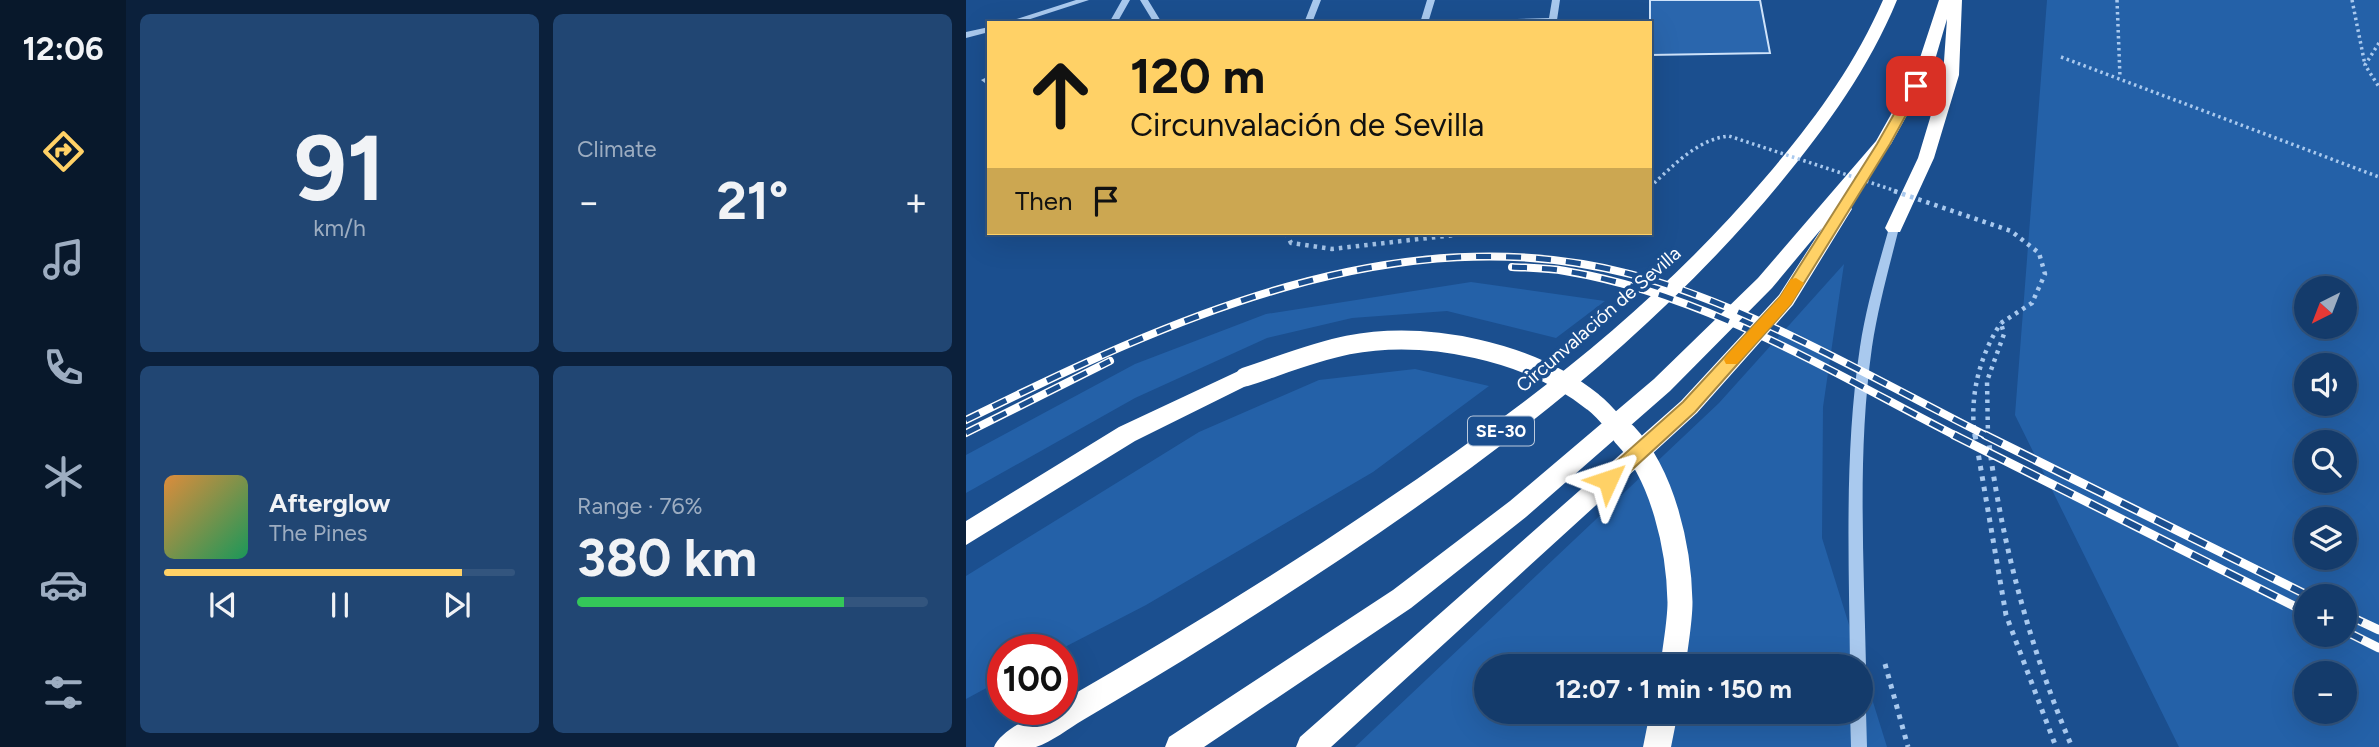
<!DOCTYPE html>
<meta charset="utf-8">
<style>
body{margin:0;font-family:Figtree,sans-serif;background:#214673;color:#f1f3f6;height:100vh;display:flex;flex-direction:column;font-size:26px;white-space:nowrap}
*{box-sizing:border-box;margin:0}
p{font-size:23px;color:#9dadc1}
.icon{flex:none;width:38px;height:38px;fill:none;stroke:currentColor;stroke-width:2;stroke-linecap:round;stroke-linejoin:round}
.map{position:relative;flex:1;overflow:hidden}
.panel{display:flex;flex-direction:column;gap:14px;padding:14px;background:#0b203b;width:840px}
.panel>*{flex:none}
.guide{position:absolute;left:21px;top:21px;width:665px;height:214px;border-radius:0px;box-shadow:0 7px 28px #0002,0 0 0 2px #33557e;background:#ffd166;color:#111;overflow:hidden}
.needle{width:46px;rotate:222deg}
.buttons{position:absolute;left:1328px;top:276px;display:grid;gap:14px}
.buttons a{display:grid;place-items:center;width:63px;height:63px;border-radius:50%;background:#143b6b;box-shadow:0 7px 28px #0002,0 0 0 2px #33557e;font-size:35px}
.speed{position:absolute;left:21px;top:634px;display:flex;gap:14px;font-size:35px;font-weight:700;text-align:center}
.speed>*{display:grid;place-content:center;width:91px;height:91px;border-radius:50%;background:#143b6b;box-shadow:0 7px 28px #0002,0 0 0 2px #33557e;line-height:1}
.speed .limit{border:10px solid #d22;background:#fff;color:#111}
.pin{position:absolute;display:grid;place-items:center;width:60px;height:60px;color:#fff;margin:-30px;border-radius:14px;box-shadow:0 4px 10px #0006}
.me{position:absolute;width:77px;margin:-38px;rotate:48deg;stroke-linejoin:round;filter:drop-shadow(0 0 5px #0008)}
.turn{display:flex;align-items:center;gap:24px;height:147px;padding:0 28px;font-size:32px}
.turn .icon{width:91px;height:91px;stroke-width:2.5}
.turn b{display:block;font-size:49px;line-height:60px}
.then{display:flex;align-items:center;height:66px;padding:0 28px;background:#0003;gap:14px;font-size:26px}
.big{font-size:52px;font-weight:700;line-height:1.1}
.panel .widget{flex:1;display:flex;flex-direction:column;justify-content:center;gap:10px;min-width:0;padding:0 24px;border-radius:10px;background:#214673}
.panel .dial{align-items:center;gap:0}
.dial b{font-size:91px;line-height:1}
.song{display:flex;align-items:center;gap:21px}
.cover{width:84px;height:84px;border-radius:10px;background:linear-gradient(135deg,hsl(30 70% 55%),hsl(150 70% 35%))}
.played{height:7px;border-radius:4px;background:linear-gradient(90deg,#ffd166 85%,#33557e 85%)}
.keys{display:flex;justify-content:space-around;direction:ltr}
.heat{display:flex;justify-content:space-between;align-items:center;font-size:38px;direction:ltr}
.charge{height:10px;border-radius:5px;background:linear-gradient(90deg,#34c759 76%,#33557e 0)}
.panel .tiles{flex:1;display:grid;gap:14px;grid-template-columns:repeat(2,1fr)}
.trip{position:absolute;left:508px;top:654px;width:399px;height:70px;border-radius:35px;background:#143b6b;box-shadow:0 7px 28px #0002,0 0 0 2px #33557e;font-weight:700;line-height:70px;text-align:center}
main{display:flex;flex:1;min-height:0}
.tabs{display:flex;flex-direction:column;width:126px;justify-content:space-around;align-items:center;background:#08182b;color:#9dadc1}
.tabs .icon{width:49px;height:49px}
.tabs .active{color:#ffd166}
.tabs b{font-size:32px;color:#f1f3f6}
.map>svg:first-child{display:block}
.green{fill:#2461a8;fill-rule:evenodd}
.building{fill:#2a66ad;stroke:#cfe3fa;stroke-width:2}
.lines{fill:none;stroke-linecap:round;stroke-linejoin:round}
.path-far2{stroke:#a9c9ee;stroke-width:3.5;stroke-dasharray:2.5 3.5;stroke-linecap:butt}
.path-far1{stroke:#a9c9ee;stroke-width:4.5;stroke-dasharray:3.5 5;stroke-linecap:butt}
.path{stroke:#a9c9ee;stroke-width:5;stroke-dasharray:4.5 6;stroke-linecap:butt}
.minor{fill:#a9c9ee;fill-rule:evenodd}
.highway{fill:#fff;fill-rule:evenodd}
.rail-far1-casing{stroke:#fff;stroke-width:8}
.rail-casing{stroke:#fff;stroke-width:9}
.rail-far1{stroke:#1b4f8f;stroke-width:5;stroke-dasharray:15;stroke-linecap:butt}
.rail{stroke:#1b4f8f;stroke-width:6;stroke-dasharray:19;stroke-linecap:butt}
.path-bridge-far1{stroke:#a9c9ee;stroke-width:3.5;stroke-dasharray:2.5 3.5;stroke-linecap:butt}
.path-bridge{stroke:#a9c9ee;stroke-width:4.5;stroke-dasharray:3.5 5;stroke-linecap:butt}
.highway-bridge-far1{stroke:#fff;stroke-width:19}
.highway-bridge{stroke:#fff;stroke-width:25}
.route{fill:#ffd166;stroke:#a68842;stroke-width:2}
.slow{fill:#f59e0b}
.labels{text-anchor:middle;stroke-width:7;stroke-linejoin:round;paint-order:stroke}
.shield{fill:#1b4f8f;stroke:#bbcadd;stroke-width:2}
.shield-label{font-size:18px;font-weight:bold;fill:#fff}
.street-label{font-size:19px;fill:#fff;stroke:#1b4f8f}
</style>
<main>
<nav class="tabs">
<b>12:06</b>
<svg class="icon active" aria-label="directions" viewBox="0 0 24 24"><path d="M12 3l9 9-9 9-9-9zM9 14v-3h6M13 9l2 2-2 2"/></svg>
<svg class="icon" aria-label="music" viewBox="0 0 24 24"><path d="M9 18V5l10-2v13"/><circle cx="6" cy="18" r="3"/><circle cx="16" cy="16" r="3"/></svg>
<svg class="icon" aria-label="phone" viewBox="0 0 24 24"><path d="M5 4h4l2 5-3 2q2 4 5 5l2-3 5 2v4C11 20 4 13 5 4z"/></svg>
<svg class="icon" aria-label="climate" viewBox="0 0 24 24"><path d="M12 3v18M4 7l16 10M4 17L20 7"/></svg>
<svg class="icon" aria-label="car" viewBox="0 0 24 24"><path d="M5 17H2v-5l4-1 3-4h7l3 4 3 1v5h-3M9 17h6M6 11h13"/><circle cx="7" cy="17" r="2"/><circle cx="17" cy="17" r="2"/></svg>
<svg class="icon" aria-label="filters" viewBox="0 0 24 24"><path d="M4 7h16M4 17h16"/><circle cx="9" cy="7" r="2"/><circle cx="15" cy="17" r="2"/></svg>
</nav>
<section class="panel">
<div class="tiles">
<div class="widget dial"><b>91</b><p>km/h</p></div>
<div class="widget"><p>Climate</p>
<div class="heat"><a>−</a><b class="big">21°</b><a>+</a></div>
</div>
<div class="widget">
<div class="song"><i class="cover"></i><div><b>Afterglow</b><p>The Pines</p></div></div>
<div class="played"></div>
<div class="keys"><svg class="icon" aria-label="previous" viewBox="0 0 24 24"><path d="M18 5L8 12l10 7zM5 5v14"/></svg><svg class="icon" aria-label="pause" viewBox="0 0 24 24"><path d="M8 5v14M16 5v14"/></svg><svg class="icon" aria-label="next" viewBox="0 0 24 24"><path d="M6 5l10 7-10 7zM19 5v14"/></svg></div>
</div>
<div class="widget"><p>Range · 76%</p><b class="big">380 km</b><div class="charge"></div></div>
</div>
</section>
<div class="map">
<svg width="1413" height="747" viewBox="0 0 1413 747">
<rect width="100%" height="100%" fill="#1b4f8f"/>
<path class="green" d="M1081,0h332v747h-200l-164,-332zM1340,289h39v38h-39zM1340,366h39v38h-39zM1340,443h39v38h-39zM1340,520h39v38h-39zM1340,597h39v38h-39zM1340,674h39v38h-39z
M878,264l-21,143 -1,131 65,209h-532l364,-344zM520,667h374v45h-374z
M505,282l134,19 -49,37 -109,-27 -95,7 -85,20 -132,60 -169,95v-38l169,-91 131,-50z
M449,369l74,17 -116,86 -227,133 -85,44h-58v30l-37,20v-123l233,-144 120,-52z"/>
<path class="building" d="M684,0h110l10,53 -120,2z"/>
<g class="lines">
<path class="path-far2" d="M1151,0l3,77
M1386,0l13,65
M1413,43l-14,22 14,22
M1095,57l318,120"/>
<path class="path-far1" d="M320,233l5,10 41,6 140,-16
M1009,437c-6,-39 4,-81 26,-114
M1022,437l-1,-56 17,-47 -3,-11"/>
<path class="path" d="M1009,435l31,180 50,132
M1022,435c12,103 43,217 84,312
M919,664l23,83"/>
<path class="minor" d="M110,0h13l-71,23h-14z
M156,0h8l-13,23h-8z
M174,0h8l14,23h-8z
M347,0h8l-9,23h-8z
M461,0h8l-7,23h-8z
M586,0h8l-3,20 -4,2 -112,1 4,-2 104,-3z
M23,27v5l-23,6v-6z
M23,76v6l-4,1 -4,-3z
M928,224l5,4c-10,40 -21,79 -27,119 -15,106 -8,214 -6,320l-2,6 -4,1v-7h-10c-1,-107 -6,-214 10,-320 6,-40 18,-80 29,-119z
M894,705l4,1 2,6 1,35h-16l-1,-35h10z"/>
<path class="highway" d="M917,0h14c-28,68 -70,126 -116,182 -155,188 -360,328 -564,457 -44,28 -89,54 -134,81 -14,8 -31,22 -47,27 -12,0 -30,0 -42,0 7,-18 49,-38 68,-38v-8c108,-62 215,-127 318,-197 140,-94 276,-197 385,-326 47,-55 89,-111 118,-178z
M973,0h23l-3,75 -25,83 -34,74h-12l-3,-4 33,-70 25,-83 4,-56 -15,51 -41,74 -48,59 6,2 3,4 -59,96 -96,108 -366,334h-35l4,-10 381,-336 98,-106 43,-67 -50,60 -102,103 -144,126 -115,91 -207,139h-39l4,-10 224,-147 117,-89 144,-122 104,-101 118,-137 40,-71z
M279,368l7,3 4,6 -4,6 -117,58 -169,104v-24l153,-94z
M684,712h28l-7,35h-28z"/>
<defs>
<path id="rail-far1" d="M546,267c18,1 36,1 53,4 141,23 268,102 393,166
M0,420c204,-101 432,-206 664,-146 120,31 247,107 359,163
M0,433l144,-72"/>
<path id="rail" d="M988,435l352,177
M1019,435l326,162
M1379,614l34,16
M1379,631l34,17"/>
</defs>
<use href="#rail-far1" class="rail-far1-casing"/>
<use href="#rail" class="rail-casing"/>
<use href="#rail-far1" class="rail-far1"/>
<use href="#rail" class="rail"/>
<path class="path-bridge-far1" d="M684,187c22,-20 47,-48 79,-51l170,56"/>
<path class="path-bridge" d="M928,191l117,40 28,22 6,21 -13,29 -31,20"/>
<path class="highway-bridge-far1" d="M279,377c34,-11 68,-25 103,-32 79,-15 182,6 245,57 12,9 22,23 33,35"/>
<path class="highway-bridge" d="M659,435c38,40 54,113 55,167 0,21 -5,44 -7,65"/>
</g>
<path class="route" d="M950,83l6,3 -32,58 -99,160 -96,108 -81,74 -6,2 -7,-2 -2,-6 2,-5 82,-73 97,-105 97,-153 33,-58z"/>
<path class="slow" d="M830,278l8,5 -13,21 -54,60h-11l-2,-4 2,-4 54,-59 11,-18z"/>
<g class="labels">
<rect class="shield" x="502" y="416.5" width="66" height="29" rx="5"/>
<g class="shield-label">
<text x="535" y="437">SE-30</text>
</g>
<g class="street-label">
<text transform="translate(632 319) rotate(-41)" y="7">Circunvalación de Sevilla</text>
</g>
</g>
</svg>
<div class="buttons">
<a><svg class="needle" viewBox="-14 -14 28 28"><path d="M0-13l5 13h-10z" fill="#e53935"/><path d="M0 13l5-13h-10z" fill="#9dadc1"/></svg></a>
<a><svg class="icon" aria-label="sound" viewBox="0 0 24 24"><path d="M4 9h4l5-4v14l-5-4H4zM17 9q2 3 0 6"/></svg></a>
<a><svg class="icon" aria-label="search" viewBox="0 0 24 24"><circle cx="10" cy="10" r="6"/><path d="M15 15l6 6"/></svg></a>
<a><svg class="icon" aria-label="layers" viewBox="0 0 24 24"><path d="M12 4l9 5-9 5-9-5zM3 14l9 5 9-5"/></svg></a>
<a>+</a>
<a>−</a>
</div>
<div class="speed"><div class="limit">100</div></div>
<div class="pin" style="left:950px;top:86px;background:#d93025"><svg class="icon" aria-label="arrive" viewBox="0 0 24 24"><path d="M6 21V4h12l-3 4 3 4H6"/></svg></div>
<svg class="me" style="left:642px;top:480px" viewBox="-20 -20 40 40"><path d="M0-17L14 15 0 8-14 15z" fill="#ffd166" stroke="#fff" stroke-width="4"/></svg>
<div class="trip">12:07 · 1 min · 150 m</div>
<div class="guide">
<div class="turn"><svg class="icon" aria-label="ahead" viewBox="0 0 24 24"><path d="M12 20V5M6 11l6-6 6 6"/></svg><div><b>120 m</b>Circunvalación de Sevilla</div></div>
<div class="then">Then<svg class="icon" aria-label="arrive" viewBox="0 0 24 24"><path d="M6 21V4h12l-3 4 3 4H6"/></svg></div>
</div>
</div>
</main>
